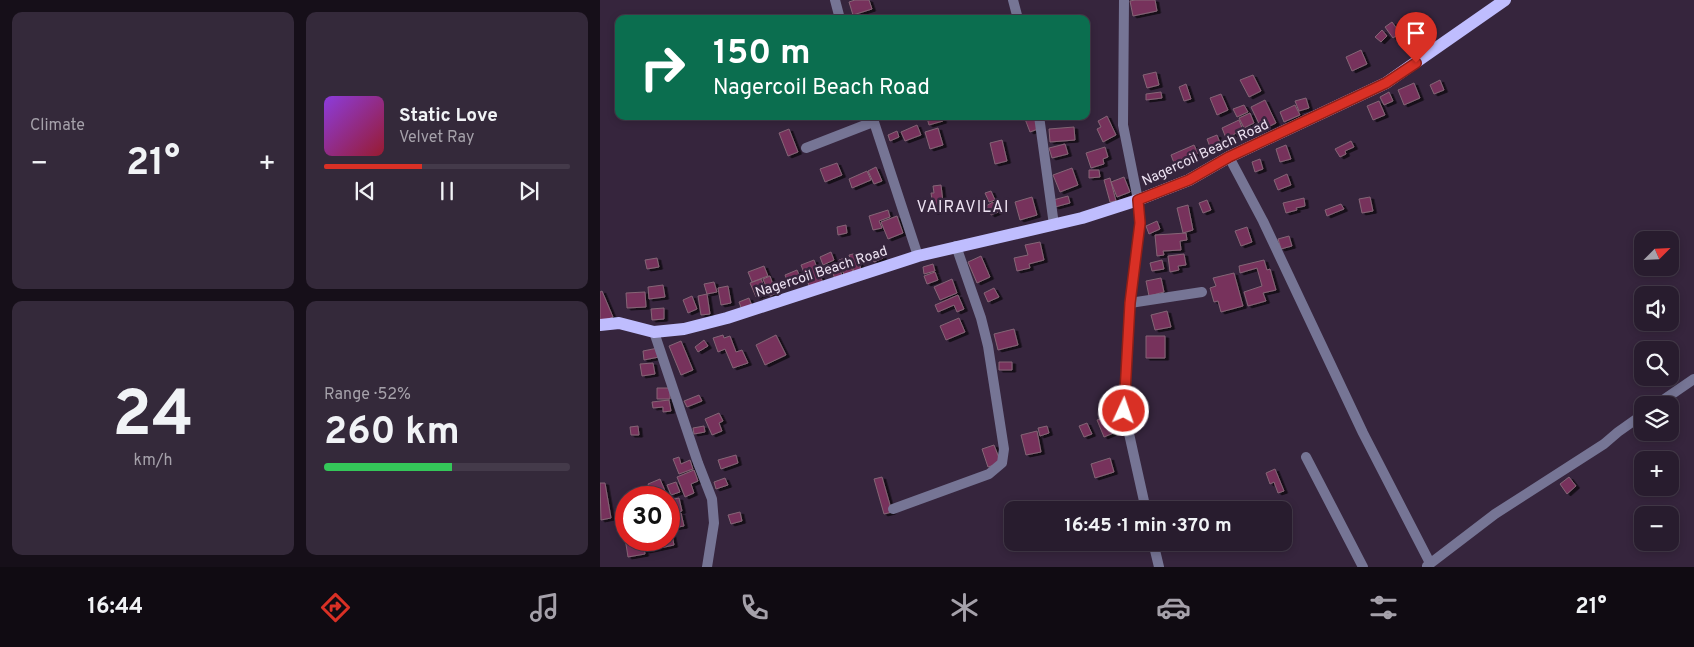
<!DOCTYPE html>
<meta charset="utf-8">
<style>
body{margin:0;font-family:Overpass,sans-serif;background:#34293a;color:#f1f3f6;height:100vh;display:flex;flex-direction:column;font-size:19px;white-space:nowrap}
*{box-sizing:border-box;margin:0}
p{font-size:16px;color:#a5a1aa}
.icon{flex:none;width:28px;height:28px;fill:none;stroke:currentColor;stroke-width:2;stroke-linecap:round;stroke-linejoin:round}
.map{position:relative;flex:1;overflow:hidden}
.side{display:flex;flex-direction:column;gap:12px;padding:12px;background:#160f19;width:600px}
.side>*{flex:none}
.banner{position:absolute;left:15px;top:15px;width:475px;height:105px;border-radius:10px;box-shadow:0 2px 8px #0003,0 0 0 1px #443a4a;background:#0b6e4f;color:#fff;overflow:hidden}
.needle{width:32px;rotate:66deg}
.controls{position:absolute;left:1034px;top:231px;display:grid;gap:10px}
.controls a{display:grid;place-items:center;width:45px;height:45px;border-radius:10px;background:#281c2e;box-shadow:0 2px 8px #0003,0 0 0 1px #443a4a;font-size:25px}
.speed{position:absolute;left:15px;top:486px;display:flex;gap:10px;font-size:25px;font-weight:700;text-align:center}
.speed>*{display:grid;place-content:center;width:65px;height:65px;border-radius:50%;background:#281c2e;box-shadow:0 2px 8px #0003,0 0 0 1px #443a4a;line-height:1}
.speed .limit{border:8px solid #d22;background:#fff;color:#111}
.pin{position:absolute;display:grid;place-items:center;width:42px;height:42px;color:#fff;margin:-51px -21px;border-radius:50% 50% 50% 0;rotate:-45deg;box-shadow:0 0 5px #0007}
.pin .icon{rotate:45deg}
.me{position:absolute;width:55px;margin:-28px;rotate:3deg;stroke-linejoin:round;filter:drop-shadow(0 0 4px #0008)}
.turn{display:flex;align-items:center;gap:18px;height:105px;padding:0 15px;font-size:22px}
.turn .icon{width:65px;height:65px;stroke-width:2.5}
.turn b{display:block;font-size:35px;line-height:42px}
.big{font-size:38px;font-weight:700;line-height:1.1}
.side .widget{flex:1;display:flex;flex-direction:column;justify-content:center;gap:8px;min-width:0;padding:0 18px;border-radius:10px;background:#34293a}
.side .dial{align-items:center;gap:0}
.dial b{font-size:65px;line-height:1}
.song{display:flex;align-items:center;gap:15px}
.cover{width:60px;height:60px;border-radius:8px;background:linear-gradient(135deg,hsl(270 70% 55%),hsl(350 70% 35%))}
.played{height:5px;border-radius:2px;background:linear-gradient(90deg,#d93025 40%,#443a4a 40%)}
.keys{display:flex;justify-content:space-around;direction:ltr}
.heat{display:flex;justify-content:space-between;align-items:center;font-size:28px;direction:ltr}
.charge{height:8px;border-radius:4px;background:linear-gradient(90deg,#34c759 52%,#443a4a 0)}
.side .tiles{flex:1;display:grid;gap:12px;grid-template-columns:repeat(2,1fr)}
.trip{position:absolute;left:404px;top:501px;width:288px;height:50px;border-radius:10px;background:#281c2e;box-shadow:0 2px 8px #0003,0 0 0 1px #443a4a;font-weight:700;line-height:50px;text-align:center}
.menu{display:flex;height:80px;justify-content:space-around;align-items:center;background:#100b12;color:#a5a1aa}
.menu .icon{width:35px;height:35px}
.menu .current{color:#d93025}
.menu b{font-size:22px;color:#f1f3f6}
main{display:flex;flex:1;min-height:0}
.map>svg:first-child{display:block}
.building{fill:#77335c;stroke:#856576;filter:url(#shadow)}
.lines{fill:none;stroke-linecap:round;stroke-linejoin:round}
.minor{stroke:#767595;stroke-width:10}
.major{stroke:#bfbdfe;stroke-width:12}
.route-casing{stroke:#8d1f18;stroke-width:12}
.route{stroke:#d93025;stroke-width:9}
.labels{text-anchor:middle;stroke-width:5;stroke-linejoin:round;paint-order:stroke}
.street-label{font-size:14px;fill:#ede2f2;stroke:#36253d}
.quarter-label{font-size:16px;letter-spacing:1px;fill:#ede2f2;stroke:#36253d}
</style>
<main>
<section class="side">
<div class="tiles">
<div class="widget"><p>Climate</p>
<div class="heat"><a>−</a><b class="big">21°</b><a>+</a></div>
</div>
<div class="widget">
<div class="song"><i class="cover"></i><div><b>Static Love</b><p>Velvet Ray</p></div></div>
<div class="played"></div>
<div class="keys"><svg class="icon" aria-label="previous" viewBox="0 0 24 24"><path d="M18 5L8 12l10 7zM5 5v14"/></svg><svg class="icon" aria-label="pause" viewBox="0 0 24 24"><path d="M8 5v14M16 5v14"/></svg><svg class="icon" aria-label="next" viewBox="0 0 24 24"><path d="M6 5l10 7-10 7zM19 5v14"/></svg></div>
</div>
<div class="widget dial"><b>24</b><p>km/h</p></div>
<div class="widget"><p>Range · 52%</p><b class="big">260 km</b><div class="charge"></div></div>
</div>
</section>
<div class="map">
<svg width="1094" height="567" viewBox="0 0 1094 567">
<defs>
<filter id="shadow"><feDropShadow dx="3.5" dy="2" stdDeviation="0" flood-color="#0009"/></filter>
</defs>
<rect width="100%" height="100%" fill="#36253d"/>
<path class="building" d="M255,0h14l3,9 -19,6 -4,-13z
M535,0h20l2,11 -24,5 -3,-15z
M792,22l8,11 -7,5 -8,-11z
M782,30l5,6 -6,6 -6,-5z
M761,50l6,14 -15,7 -6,-14z
M556,72l3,13 -12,3 -4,-13z
M653,75l8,16 -12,6 -9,-17z
M840,80l4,10 -10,4 -4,-9z
M814,83l6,15 -16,7 -6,-15z
M586,84l5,15 -7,2 -5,-14z
M561,92l1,6 -16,2v-6z
M789,92l4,9 -9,4 -4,-8z
M621,94l7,16 -11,5 -7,-17z
M706,98l3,10 -10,3 -4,-10z
M665,100l11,23 -14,7 -11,-23z
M779,101l6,14 -12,5 -6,-14z
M644,105l4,7 -11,5 -4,-8z
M695,105l5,10 -16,7 -4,-10z
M650,113l4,10 -10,5 -5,-10z
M333,116h9l1,5 -14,4 -2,-7z
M434,116l4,13 -8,3 -5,-13z
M507,116l9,19 -13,7 -6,-13 4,-2 -3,-6z
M639,120l4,10 -17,8 -4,-10z
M317,125l4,10 -16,6 -4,-9z
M474,127l1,13 -25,2 -1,-13z
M338,128l5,17 -13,4 -5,-17z
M189,129l9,23 -10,4 -9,-23z
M297,131l2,6 -9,4 -2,-6z
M617,135l5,13 -10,4 -5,-13z
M402,140l5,21 -12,3 -5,-21z
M751,141l3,6 -9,4 1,3 -6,3 -5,-8z
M465,144l3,10 -16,4 -3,-10z
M594,145l4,8 -24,10 -3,-8z
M686,145l5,14 -11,3 -4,-13z
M505,147l3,10 -5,2 1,5 -13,4 -5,-15z
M660,159l3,10 -8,3 -3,-10z
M237,163l5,12 -17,7 -5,-13z
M276,167l6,14 -8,3 -6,-13z
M472,168l6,17 -18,7 -7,-17z
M489,170h10l1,7 -11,1z
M267,171l4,9 -19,8 -3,-9z
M687,174l4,11 -13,5 -4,-10z
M524,177l6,15 -13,5 -6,-15z
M510,178l6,23 -6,1 -6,-22z
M341,185l3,26 -10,1 -3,-19h3l-1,-7z
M391,191l4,9 -6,2 -4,-9z
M468,196l2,7 -15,4 -2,-7z
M432,197l5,18 -17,5 -5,-18z
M770,197l3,14 -11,2 -3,-14z
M704,198l1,8 -9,2 1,2 -11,3 -3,-10z
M607,200l4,10 -8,3 -4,-10z
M393,202l5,10 -7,3 -5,-9z
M741,204l3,5 -17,7 -2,-6z
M588,205l5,25 -10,3 -6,-25z
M288,210l2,7 -11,4 3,7 -9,2 -4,-14z
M297,216l6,17 -15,6 -7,-17z
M557,221l3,8 -11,5 -3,-8z
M246,225l1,8 -9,2 -1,-8z
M647,227l5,15 -11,4 -6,-15z
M586,233l1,7 -7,1 1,9 -18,1 1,4 -7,1 -2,-21z
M689,236l3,10 -11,3 -3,-10z
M440,242l4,18 -15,4 1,4 -13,3 -3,-13 14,-3 -3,-10z
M280,250l3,8 -9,4 -3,-8z
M231,252l3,8 -11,5 -3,-8z
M257,253l4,17 -7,2 -5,-17z
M584,254l2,11 -8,1 1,4 -9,2 -2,-16z
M381,256l9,21 -13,6 -9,-21z
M248,257l5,15 -9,3 -5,-15z
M57,258l2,9 -12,2 -2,-9z
M214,260l9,23 -13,5 -9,-23z
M562,260l2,9 -12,2 -2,-8z
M664,260l3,10 3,-1 6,21 -13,3 3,8 -18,5 -4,-14 18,-6 -5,-18 -17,5 -1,-7z
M238,263l4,13 -7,3 -5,-13z
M333,264l2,7 -11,3 -1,-7z
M164,266l4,10 -16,6 -4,-10z
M197,270l4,9 -12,6 -4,-10z
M335,272l3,8 -11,4 -3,-8z
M634,273l9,33 -22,6 -3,-11 -4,1 -4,-14 6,-2 -3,-8z
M170,276l6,17 -6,3 -7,-17z
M561,278l3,14 -15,4 -3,-15z
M161,279l6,14 -11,4 -6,-14z
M352,279l5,14 -17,7 -6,-13z
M114,282l3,10 -10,2 -3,-10z
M63,285l2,12 -16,2 -1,-12z
M128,286l3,17 -10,2 -3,-17z
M394,288l5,9 -11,5 -4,-9z
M2,291l11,26 -13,5v-30z
M45,292l1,15 -19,1 -1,-15z
M107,294l3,20 -9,1 -3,-19z
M358,295l6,14 -7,3 -3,-7 -16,7 -3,-7z
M92,296l5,13 -9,4 -5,-13z
M149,298l3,8 -10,4 -3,-8z
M64,308v11l-12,1 -1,-11z
M567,311l4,16 -16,3 -4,-15z
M359,318l6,14 -19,8 -6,-14z
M414,329l4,16 -20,5 -4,-16z
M123,335l1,3 6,-2 6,16 6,-2 6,13 -15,5 -8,-19 -7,3 -5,-14z
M176,335l10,20 -21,10 -9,-20z
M546,336h19v22h-19z
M104,340l4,6 -10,6 -3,-5z
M81,341l12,29 -12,5 -12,-29z
M58,348l1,9 -15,3 -1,-9z
M399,362h13v8h-13z
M53,363l2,11 -13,2 -2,-12z
M57,388h13v11h-13z
M99,395l3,6 -15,6 -3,-6z
M69,400l2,11 -8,1v-5l-10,1 -1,-6z
M119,413l4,8 -4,2 3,8 -10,4 -7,-16z
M516,413l7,16 -19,8 -7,-17z
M487,423l5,11 -8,3 -5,-11z
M38,426l1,9h-8l-1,-8z
M104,426l1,6 -11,2 -1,-6z
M447,426l2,7 -9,3 -2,-8z
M437,431l4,21 -15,3 -5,-20z
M394,445l7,18 -13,4 -6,-18z
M136,455l2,8 -17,6 -3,-9z
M79,457l2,7 9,-4 3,9 -14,5 -6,-15z
M510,458l4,14 -19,6 -4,-14z
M675,469l9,22 -6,2 -4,-11 -4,2 -4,-11z
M94,470l4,11 -7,3 3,9 -9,4 -8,-20z
M282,477l10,35 -8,2 -10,-35z
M969,477l7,9 -9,8 -7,-10z
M125,478l3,7 -12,4 -2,-7z
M60,479l6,14 -12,5 -6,-14z
M76,482l4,10 -9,3 -4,-10z
M0,483h5l6,35 -10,2z
M79,498l3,13 -11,3 -2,-14z
M140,512l2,9 -11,3 -3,-9z
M81,513l3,13 -11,2 -2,-13z
M71,530l3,15 -28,6 -2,-11h25v-9z
M25,538h1v2h17l2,14 -17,3z"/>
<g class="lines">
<path class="minor" d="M235,0l5,19
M413,0l5,19
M524,0l-1,125 15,75 2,23 -10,80 -6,108 22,99
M272,116l46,140
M439,116l15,109
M206,148l67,-26
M629,157l34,64 100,212 67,130
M530,303l72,-11
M54,332l44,131 14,36 2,24 -7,44
M1056,405l38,-26
M706,457l57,110
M293,509l96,-35 13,-11 2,-14 -16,-103 -7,-28 -25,-72
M553,542l6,25
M827,566l68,-52 109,-70 14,-12 24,-17"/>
<path class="major" d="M0,325l19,-2 35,9 30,-3 43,-11 191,-62 164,-38 56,-18 51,-20 40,-23 157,-74 119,-83"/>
</g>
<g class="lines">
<defs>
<path id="route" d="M524,411l6,-108 10,-80 -2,-23 51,-20 40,-23 157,-74 30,-20"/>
</defs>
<use href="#route" class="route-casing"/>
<use href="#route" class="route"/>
</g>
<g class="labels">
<g class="street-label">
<text transform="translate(605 152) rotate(-25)" y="5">Nagercoil Beach Road</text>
<text transform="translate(221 271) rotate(-18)" y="5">Nagercoil Beach Road</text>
</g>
<g class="quarter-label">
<text x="363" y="212">VAIRAVILAI</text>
</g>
</g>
</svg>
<div class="controls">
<a><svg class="needle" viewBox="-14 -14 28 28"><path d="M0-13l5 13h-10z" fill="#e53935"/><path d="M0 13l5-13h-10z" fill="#a5a1aa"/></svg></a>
<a><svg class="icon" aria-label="sound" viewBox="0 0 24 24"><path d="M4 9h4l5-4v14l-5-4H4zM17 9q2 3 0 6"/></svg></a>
<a><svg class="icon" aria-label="search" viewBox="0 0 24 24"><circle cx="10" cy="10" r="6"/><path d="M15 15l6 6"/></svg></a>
<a><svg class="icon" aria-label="layers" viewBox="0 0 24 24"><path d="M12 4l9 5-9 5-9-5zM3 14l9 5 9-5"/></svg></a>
<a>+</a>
<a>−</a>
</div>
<div class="speed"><div class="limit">30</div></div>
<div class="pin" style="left:816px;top:63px;background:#d93025"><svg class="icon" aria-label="arrive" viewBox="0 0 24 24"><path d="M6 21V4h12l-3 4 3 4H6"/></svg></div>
<svg class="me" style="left:524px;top:411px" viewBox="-20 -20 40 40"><circle r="17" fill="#d93025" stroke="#fff" stroke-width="3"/><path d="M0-11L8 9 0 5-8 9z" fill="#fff"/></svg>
<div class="trip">16:45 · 1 min · 370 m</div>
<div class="banner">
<div class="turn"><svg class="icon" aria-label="right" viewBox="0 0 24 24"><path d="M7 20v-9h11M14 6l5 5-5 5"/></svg><div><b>150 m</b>Nagercoil Beach Road</div></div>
</div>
</div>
</main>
<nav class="menu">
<b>16:44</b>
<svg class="icon current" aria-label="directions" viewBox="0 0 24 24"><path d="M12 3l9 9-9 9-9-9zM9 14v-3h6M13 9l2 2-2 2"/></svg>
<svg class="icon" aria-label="music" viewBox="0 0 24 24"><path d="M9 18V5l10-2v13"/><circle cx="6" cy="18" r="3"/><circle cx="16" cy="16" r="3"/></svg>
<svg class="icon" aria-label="phone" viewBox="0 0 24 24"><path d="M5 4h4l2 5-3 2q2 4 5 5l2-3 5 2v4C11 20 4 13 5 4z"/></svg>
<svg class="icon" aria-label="climate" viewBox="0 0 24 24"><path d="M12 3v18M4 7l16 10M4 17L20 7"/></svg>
<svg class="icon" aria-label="car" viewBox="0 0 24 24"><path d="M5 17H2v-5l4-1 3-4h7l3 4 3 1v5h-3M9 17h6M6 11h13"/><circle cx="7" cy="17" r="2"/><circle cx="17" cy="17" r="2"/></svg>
<svg class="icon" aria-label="filters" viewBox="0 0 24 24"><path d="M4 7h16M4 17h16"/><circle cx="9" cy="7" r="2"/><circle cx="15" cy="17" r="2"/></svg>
<b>21°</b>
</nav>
